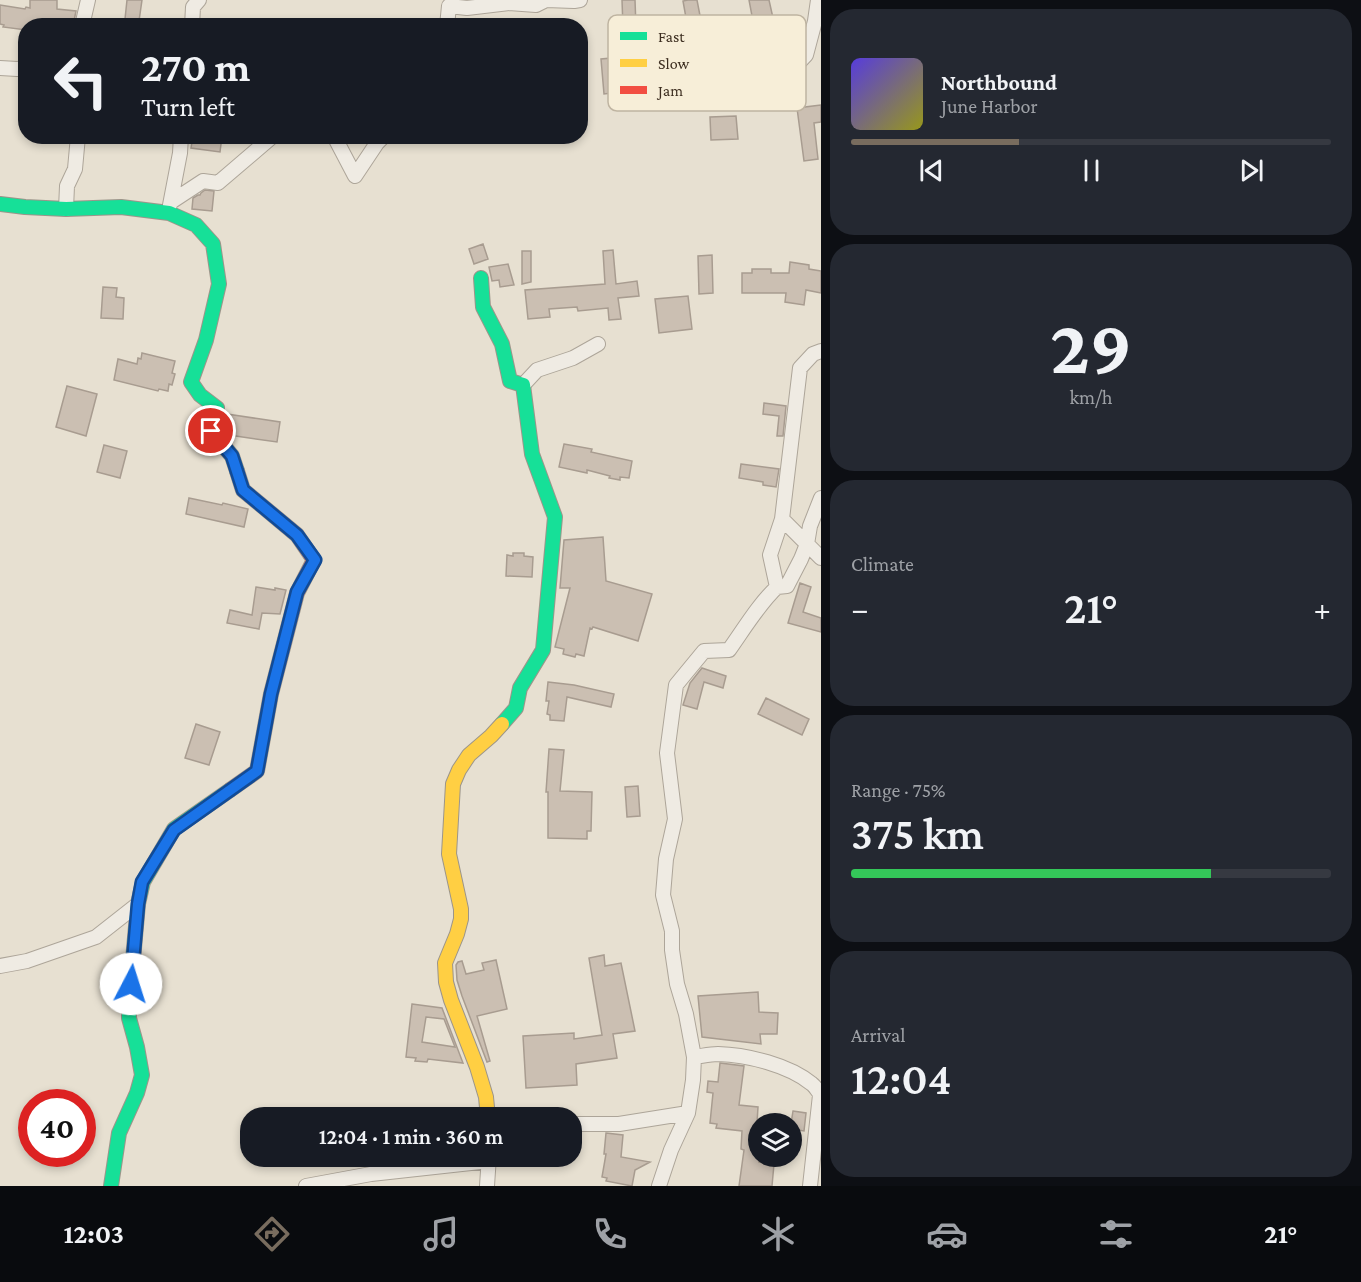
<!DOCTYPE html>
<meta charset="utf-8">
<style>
body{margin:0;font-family:"Crimson Pro",serif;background:#242831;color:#f1f3f6;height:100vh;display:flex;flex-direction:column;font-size:22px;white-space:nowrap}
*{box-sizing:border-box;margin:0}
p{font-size:20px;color:#9ea1a6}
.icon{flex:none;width:33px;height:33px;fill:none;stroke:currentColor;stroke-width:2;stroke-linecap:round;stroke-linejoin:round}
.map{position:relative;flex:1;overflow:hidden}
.panel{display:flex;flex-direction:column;gap:9px;padding:9px;background:#0d0f14;width:540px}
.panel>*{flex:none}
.top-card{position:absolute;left:18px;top:18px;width:570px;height:126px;border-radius:24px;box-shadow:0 3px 9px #0003;background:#171b24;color:#f1f3f6;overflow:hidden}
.tools{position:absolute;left:748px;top:1113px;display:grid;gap:12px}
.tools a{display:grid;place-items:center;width:54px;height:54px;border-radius:50%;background:#171b24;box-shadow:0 3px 9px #0003;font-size:30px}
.speed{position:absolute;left:18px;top:1089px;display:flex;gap:12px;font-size:30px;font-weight:700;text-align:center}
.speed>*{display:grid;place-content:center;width:78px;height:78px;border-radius:50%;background:#171b24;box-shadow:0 3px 9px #0003;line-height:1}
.speed .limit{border:9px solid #d22;background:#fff;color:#111}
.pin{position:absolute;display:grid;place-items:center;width:51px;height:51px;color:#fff;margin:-26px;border:3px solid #fff;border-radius:50%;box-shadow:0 2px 6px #0007}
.me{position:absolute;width:66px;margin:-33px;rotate:5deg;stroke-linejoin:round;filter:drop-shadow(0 0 4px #0008)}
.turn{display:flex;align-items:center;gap:21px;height:126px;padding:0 24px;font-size:27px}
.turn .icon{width:78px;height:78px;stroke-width:2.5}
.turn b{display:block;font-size:42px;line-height:51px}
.big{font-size:45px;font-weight:600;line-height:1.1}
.panel .card{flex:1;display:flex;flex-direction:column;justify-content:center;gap:9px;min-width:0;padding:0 21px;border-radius:24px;background:#242831}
.panel .dial{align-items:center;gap:0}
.dial b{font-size:78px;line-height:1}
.song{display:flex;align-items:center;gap:18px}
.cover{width:72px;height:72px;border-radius:9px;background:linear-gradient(135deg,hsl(250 70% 55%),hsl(60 70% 35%))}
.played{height:6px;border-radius:3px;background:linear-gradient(90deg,#786c5e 35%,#363941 35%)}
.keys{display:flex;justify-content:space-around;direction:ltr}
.heat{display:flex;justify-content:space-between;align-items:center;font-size:33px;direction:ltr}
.charge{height:9px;border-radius:4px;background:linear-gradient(90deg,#34c759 75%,#363941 0)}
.trip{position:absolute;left:240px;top:1107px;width:342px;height:60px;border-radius:24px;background:#171b24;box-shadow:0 3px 9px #0003;font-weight:600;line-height:60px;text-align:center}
.tab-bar{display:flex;height:96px;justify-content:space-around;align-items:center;background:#090b0e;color:#9ea1a6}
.tab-bar .icon{width:42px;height:42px}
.tab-bar .current{color:#786c5e}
.tab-bar b{font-size:27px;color:#f1f3f6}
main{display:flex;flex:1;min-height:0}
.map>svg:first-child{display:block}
.building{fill:#cbbfb2;stroke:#a89c90;stroke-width:1.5;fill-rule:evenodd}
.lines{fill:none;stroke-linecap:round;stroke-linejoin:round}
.street-casing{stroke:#ada599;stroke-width:16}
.fast-casing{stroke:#9c958a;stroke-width:16}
.slow-casing{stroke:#9c958a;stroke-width:16}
.jam-casing{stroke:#9c958a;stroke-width:16}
.street{stroke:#efebe3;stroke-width:14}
.fast{stroke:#16e098;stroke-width:14}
.slow{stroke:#ffcf43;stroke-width:14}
.jam{stroke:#f24e42;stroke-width:14}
.route-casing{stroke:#114b97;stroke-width:15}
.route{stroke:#1a73e8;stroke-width:10}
.key{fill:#f7eed8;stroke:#bfb4a1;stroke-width:1.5}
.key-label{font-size:16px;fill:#3d2e20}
</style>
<main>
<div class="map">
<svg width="821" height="1186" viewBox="0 0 821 1186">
<rect width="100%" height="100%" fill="#e7e0d1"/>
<path class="building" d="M30,0h27v9l19,2 -3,15h-9v-3l-27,-2v5h-11v4l-23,-3 1,-2 -4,-1v-19l25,4 1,-2 4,1z
M127,0h15l-3,21 -14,-2z
M622,0h13l1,27 41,-5 4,28 4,-1 9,39 -14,2 -6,-24 -14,3 -5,-21 -4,1 -1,-14 -36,2 -1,-8 10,-1z
M688,0h9l5,26 -14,3 -5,-28z
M749,0h20l6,27 -4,1 8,29 -15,4 -2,-10 -4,1 -4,-15h2z
M633,56l1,12 -16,1 2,23 -16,2 -3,-35z
M821,105v17l-7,1 4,36 -14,2 -7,-53z
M736,116l2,23 -27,1 -1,-23z
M193,136h29l-2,16 -29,-4z
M205,190l9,1 -2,20 -20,-2 1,-11 5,-3h2l1,-2z
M483,244l5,15 -14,5 -5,-15z
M613,250l3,34 21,-3 2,15 -21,2 3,21 -12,1 -1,-12 -30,3 -1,-4 -28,2 1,8 -22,2 -3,-29 80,-6 -2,-33z
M522,251h9v31l-9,2z
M712,255l1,38 -14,1 -1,-38z
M790,262l19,3v4l12,2v22l-15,-3 -2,15 -19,-3 1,-9h-44v-20h10v-4h19v4h18z
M508,264l6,21 -14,2 -1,-7 -7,1 -3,-14z
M103,287l14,1 -1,9 8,1 -1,21 -22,-1z
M688,296l4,33 -33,4 -4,-34z
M142,353l33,8 -3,12 3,1 -3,11 -3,-1 -1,7 -9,-2 -1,2 -44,-11 4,-21 19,5 1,-6 3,1z
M67,386l30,8 -11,42 -30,-9z
M764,403l22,3 -3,30h-6l2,-20 -16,-2z
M227,414l53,8 -3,20 -48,-7 -6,-7z
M564,444l28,5 -1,3 41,9 -3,17 -9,-1v3l-11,-2 1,-2 -23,-6v3l-28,-6z
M104,445l23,6 -7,27 -23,-6z
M741,464l38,5 -3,18 -13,-2v-3l-24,-4z
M189,498l33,7 1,-2 25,6 -4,18 -58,-13z
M603,537l3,44 46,13 -14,47 -45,-14 -1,2 -2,-1 -6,28 -8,-2 -1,3 -12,-3 1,-5 -9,-2 15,-59h-10l4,-48z
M513,553h11v3l9,1 -1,20 -26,-1 1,-21 6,1z
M800,583l11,4 -8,25 18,6v14l-33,-9z
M256,587l19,3v-2l11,2 -6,24 -18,-1 -3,16 -32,-6 3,-13 22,5z
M702,668l24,8 -3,12 -19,-6 -7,27 -14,-4 7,-22z
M548,682l26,3 40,9 -3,13 -44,-10 -3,24 -14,-1v-5l-3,-1 2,-13h-3z
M766,698l43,21 -7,16 -44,-21z
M196,724l24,8 -11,33 -24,-7z
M549,749l15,1 -4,41 32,1 -1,39h-4v8l-39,-1v-46h-2z
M638,786l2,30 -13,1 -2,-30z
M604,955l1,11 16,-3 14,68 -22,3 4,24 -41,6 1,21 -51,3 -3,-52 51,-3v6l28,-4 -13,-77z
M496,960l11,49 -30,7 13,45 -3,1 -25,-66 -5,-16 -1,-15 2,-3 4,-1 4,13 18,-4 -2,-7z
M758,992l1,20 19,1 -1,21h-17l1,10 -59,-7 -4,-41z
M412,1004l30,4 21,55 -35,-4 -1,3 -12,-1 1,-3 -10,-1zM426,1017l18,2 11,28 -33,-5z
M720,1063l24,3 -5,39 19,2 -2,32h3v23l15,2 -2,22h-33l5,-36 -3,-1 1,-18 -26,-3 1,-4 -7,-1 3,-30 -6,-1 1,-11 10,1z
M793,1111l13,2 -2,18 -12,-2 -1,-5z
M606,1133l17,2 -2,22 29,5 -15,8 -3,16 -26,-5 1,-3 -5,-1 4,-23h-2z"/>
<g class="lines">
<defs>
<path id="street" d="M82,26l6,-26
M192,26l1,-19 6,-7
M447,26l2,-20 18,2 42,-5 27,2 10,-5 28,1 6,-1
M0,68l17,1 9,-1
M655,97l48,4 66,-7 37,-39 9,-34 3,-21
M334,136l21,40 22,-33 7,-7
M171,202l32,-21 15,2 55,-47
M170,205l10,-52 1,-17
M66,209l1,-23 8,-17 3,-33
M821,351l-8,3 -13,14 -18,151 39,39
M523,385l14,-15 36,-12 25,-14
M777,587l10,-1 14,-27 6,-15 3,-18 11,-28
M0,966l27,-5 69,-24 42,-33
M694,1057c8,-1 16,-3 24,-3 30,1 71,11 94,30 4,3 6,8 9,11
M572,1124h47l69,-11
M306,1186l65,-12 118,-13 12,-5
M487,1186l2,-30
M659,1186l12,-36 17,-37 5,-33 1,-23 -8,-43 -9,-30 -5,-34v-19l-9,-36 3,-36 9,-40 -8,-66 9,-68 28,-34 25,-1c15,-21 29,-45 48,-63l-7,-32 12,-36
M810,1186l10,-91"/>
<path id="fast" d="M0,204l25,3 41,2 55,-2 48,6 27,12 17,19 6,40 -13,56 -15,42 9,13 17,13 -6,23 21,25 5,15
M481,278l2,29 19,37 8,37 13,4 9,69 23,63 -12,133 -23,38 -4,20 -14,16
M111,1186l8,-53 18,-40 5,-18 -5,-28 -8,-29v-14l9,-100 5,-22 31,-53 56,-39"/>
<path id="slow" d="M488,1118l-2,-21 -9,-30 -26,-67 -5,-18 -1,-19 12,-29 4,-15v-10l-12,-55 4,-70 6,-14 10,-15 22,-19 11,-12"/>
<path id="jam" d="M230,790l27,-19 14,-77 26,-101 17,-33 -17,-25 -54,-45 -6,-19"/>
</defs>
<use href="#street" class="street-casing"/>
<use href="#fast" class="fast-casing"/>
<use href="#slow" class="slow-casing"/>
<use href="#jam" class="jam-casing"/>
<use href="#street" class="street"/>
<use href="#fast" class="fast"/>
<use href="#slow" class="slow"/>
<use href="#jam" class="jam"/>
</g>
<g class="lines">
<defs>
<path id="route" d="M131,984l7,-80 4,-22 32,-52 83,-59 14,-77 26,-102 18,-32 -18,-25 -54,-45 -11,-34 -21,-25"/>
</defs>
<use href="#route" class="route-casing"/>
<use href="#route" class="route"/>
</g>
<rect x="608" y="15" width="198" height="96" rx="9" class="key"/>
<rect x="620" y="32" width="27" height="8" fill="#16e098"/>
<rect x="620" y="59" width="27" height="8" fill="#ffcf43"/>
<rect x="620" y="86" width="27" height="8" fill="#f24e42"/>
<g class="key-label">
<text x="658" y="42">Fast</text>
<text x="658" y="69">Slow</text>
<text x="658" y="96">Jam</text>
</g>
</svg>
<div class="tools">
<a><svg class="icon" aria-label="layers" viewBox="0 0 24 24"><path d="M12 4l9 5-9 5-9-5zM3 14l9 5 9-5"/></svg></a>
</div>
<div class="speed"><div class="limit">40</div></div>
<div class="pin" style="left:211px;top:431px;background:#d93025"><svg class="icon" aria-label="arrive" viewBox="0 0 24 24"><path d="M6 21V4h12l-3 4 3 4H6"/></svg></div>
<svg class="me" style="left:131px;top:984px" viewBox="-20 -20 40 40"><circle r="19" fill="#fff"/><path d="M0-13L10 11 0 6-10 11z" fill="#1a73e8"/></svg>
<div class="trip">12:04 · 1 min · 360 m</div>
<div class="top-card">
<div class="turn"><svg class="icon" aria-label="left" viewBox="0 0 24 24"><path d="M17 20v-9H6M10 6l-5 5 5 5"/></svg><div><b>270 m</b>Turn left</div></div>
</div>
</div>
<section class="panel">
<div class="card">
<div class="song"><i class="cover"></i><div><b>Northbound</b><p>June Harbor</p></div></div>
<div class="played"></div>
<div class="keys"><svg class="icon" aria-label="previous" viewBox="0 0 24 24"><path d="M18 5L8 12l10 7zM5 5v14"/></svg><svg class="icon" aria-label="pause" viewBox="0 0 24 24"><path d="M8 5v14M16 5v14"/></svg><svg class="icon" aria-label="next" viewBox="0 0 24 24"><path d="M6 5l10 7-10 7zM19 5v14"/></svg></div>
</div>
<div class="card dial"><b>29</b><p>km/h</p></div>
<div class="card"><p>Climate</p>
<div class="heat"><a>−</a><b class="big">21°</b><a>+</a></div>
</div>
<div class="card"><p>Range · 75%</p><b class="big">375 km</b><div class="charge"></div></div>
<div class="card"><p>Arrival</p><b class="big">12:04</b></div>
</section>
</main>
<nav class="tab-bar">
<b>12:03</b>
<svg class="icon current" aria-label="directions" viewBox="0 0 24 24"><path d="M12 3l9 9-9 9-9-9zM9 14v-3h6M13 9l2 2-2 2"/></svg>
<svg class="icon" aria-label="music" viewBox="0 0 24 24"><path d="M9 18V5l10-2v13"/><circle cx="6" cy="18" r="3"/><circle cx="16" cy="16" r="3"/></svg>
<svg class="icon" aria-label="phone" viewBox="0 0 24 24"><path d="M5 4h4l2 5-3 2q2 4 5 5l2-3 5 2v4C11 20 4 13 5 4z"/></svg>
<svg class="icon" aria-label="climate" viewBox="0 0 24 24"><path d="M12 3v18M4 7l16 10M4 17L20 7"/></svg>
<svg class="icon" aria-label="car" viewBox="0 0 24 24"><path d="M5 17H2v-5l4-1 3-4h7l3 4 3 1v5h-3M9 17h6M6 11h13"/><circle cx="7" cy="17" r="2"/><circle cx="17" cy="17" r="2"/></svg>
<svg class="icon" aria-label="filters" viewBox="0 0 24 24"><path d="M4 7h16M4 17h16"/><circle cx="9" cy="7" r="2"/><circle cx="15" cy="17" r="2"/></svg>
<b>21°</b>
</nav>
